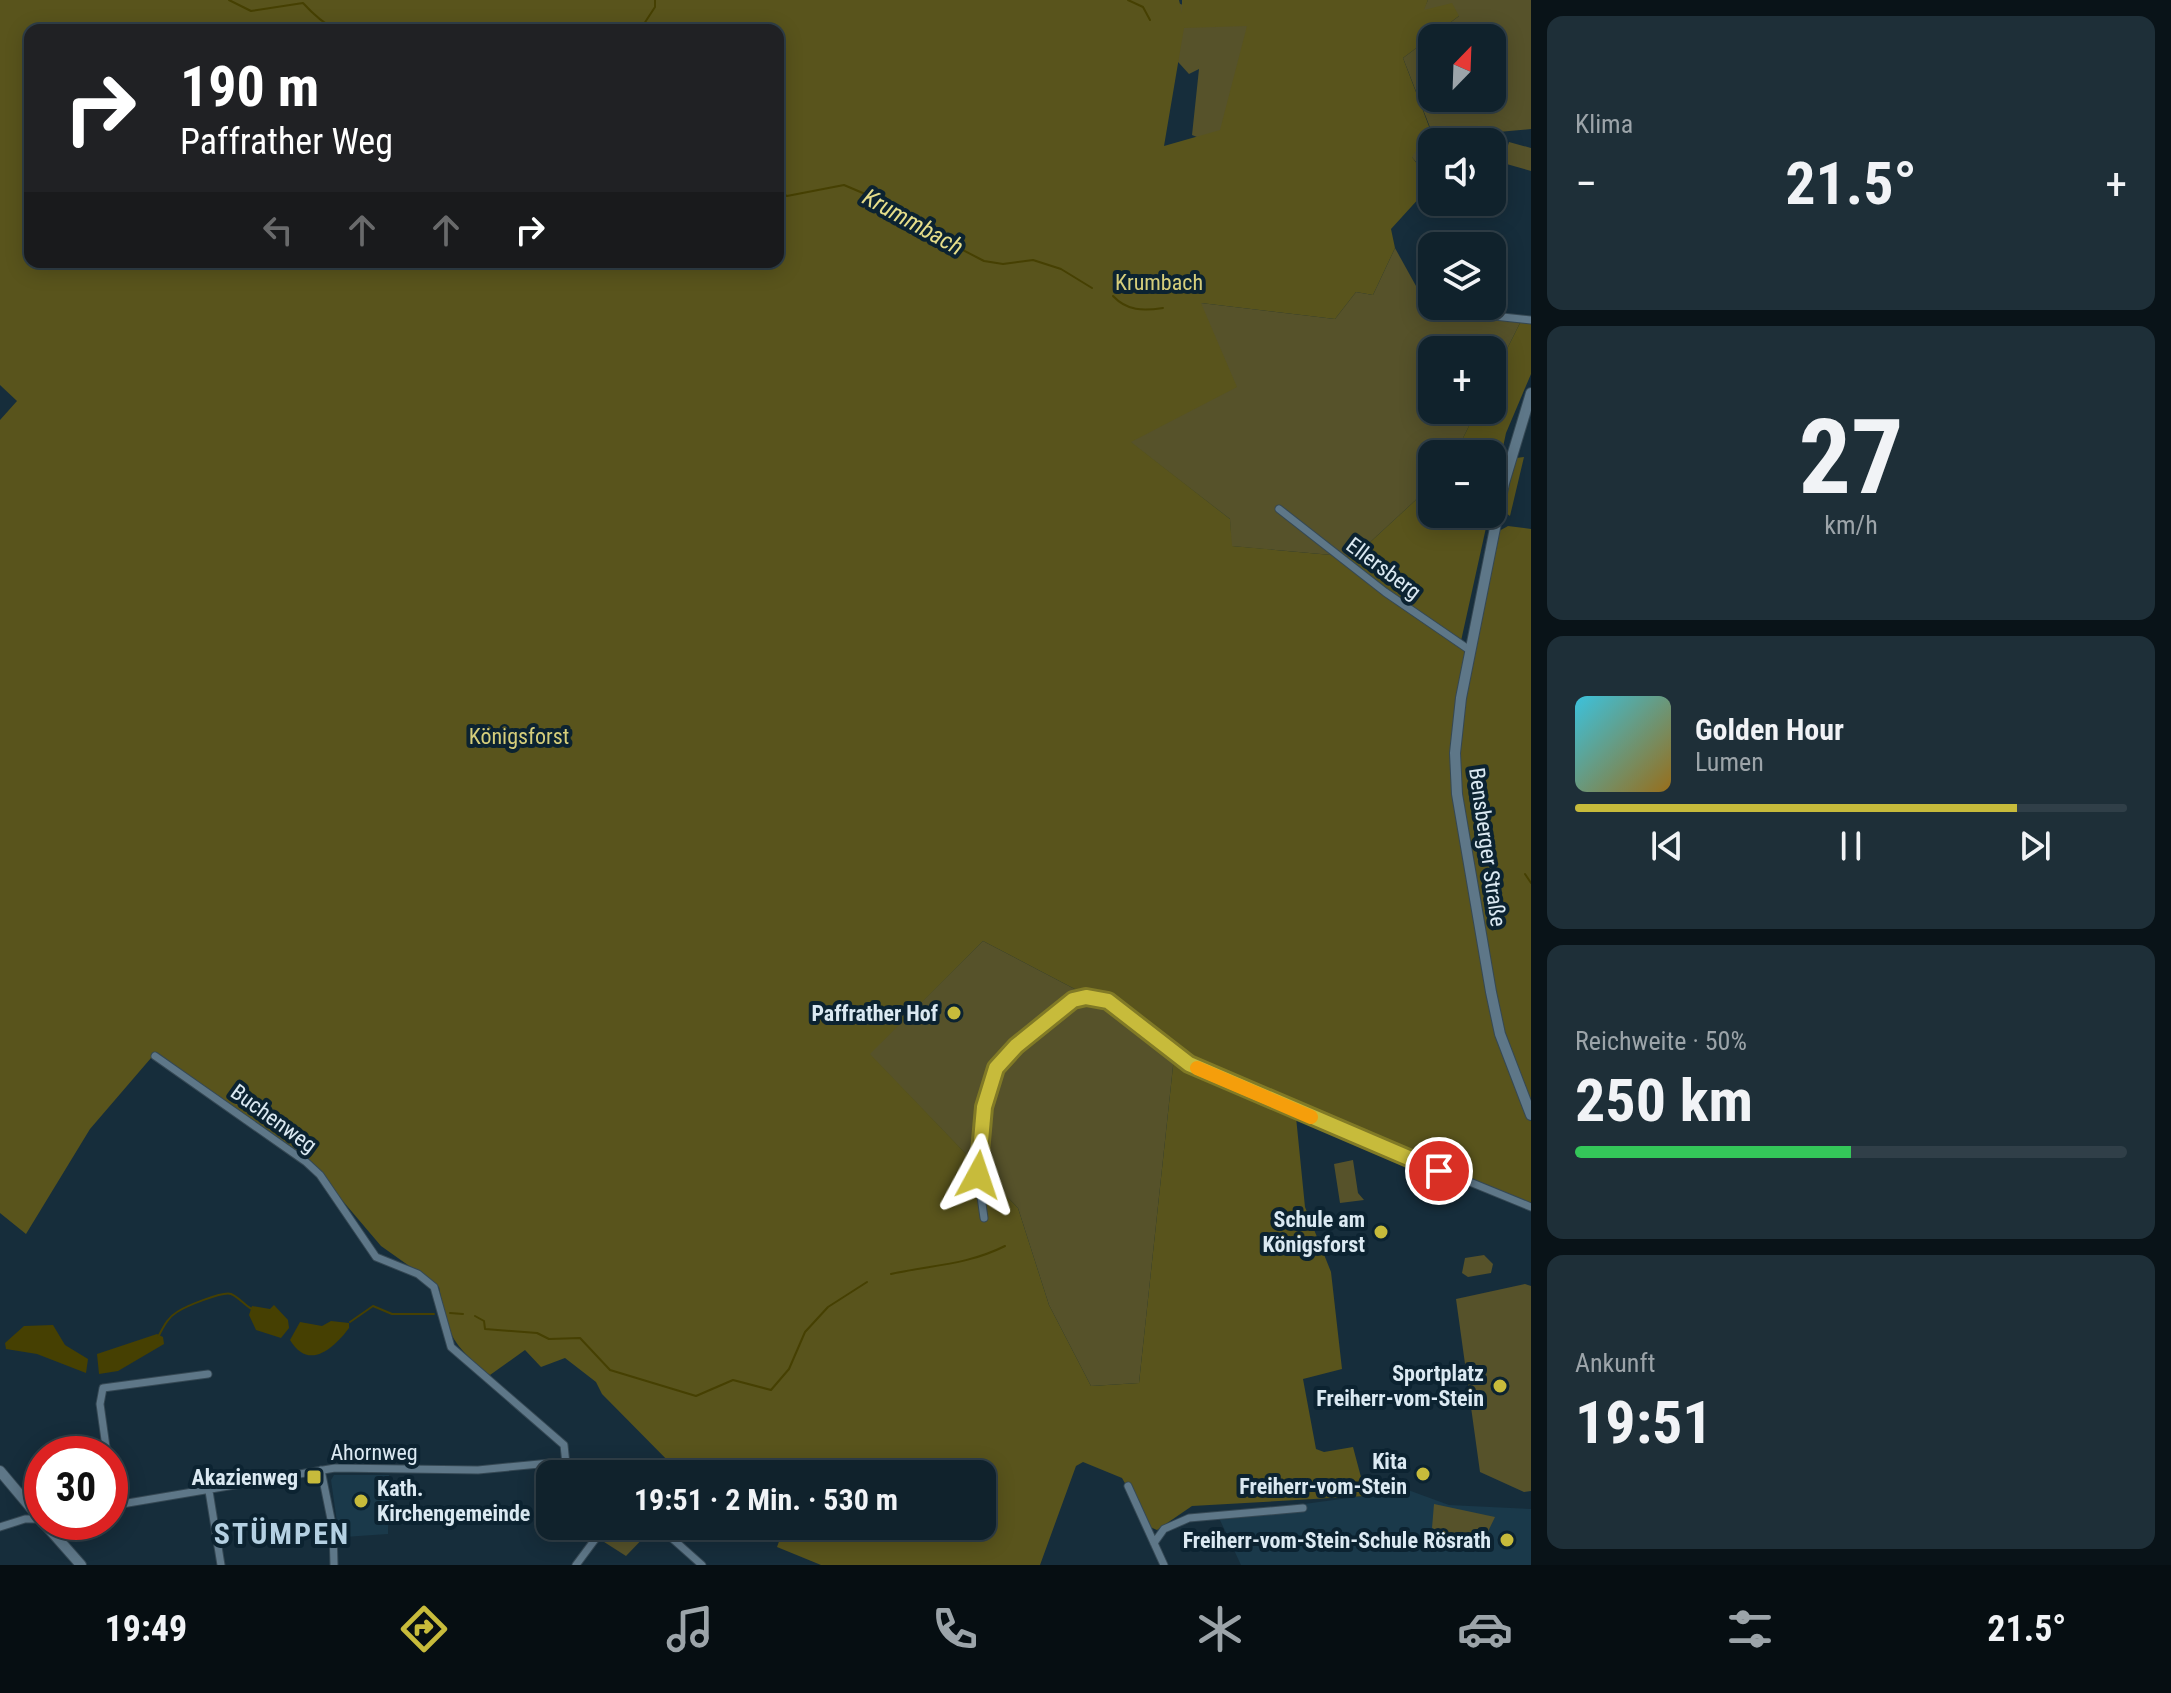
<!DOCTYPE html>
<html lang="de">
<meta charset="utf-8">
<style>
body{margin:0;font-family:"Roboto Condensed",sans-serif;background:#1e2f38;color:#f1f3f6;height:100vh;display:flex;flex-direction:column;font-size:30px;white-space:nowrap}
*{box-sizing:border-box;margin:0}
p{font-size:26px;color:#9ca4a9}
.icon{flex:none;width:44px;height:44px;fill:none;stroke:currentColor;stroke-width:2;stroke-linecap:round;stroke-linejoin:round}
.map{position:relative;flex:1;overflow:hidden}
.details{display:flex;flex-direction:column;gap:16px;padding:16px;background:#091318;width:640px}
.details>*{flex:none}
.banner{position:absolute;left:24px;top:24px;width:760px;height:244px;border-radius:16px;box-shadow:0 4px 20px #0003,0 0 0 2px #303f48;background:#202124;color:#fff;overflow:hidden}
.needle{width:52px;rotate:23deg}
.tools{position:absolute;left:1418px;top:24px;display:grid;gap:16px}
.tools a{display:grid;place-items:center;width:88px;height:88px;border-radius:16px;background:#10222c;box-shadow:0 4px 20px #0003,0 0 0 2px #303f48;font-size:40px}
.speed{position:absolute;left:24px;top:1436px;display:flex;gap:16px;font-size:40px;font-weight:700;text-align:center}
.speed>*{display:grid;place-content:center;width:104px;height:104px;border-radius:50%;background:#10222c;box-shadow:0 4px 20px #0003,0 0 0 2px #303f48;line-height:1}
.speed .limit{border:12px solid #d22;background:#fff;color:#111}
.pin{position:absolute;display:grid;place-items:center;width:68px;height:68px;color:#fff;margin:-34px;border:4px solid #fff;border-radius:50%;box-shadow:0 2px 8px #0007}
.me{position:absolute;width:88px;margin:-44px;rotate:5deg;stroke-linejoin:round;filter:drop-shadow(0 0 6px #0008)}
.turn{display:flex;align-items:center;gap:28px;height:168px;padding:0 24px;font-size:36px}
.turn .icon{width:104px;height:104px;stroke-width:2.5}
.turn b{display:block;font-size:56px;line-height:68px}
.lanes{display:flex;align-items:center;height:76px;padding:0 24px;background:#0003;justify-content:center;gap:40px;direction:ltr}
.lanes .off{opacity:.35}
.big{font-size:60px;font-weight:700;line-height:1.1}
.details .widget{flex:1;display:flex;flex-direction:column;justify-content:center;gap:12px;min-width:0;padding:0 28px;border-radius:16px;background:#1e2f38}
.details .dial{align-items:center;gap:0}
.dial b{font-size:104px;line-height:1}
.song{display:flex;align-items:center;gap:24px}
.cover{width:96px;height:96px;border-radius:12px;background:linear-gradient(135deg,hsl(190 70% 55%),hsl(40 70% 35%))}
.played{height:8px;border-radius:4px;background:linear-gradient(90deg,#c7bb3b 80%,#303f48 80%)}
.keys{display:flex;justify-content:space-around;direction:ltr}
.heat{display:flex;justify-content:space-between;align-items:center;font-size:44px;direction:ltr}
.charge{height:12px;border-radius:6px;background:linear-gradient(90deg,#34c759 50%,#303f48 0)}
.trip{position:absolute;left:536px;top:1460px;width:460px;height:80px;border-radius:16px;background:#10222c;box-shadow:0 4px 20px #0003,0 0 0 2px #303f48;font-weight:700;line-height:80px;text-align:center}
.tab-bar{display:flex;height:128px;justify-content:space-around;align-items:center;background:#060e12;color:#9ca4a9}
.tab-bar .icon{width:56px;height:56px}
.tab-bar .on{color:#c7bb3b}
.tab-bar b{font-size:36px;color:#f1f3f6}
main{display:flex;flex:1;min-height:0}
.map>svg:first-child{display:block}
.built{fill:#1a394a}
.green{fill:#56522a;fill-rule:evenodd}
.forest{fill:#59541c;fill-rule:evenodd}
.water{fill:#464002}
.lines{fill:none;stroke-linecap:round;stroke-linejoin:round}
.stream{stroke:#464002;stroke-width:2}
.minor-casing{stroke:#354854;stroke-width:9}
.secondary-casing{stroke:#354854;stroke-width:12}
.minor{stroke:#5e7788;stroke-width:7}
.secondary{stroke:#5e7788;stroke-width:10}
.route-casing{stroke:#817a26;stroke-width:20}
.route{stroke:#c7bb3b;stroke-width:14}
.slow{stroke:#f59e0b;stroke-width:14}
.poi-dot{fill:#c7bb3b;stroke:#0c2331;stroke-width:3}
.labels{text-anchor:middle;stroke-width:8;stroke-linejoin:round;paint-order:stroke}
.park-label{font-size:22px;fill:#d6ce7b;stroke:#0c2331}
.street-label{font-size:22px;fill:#dbe9f2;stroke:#0c2331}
.poi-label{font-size:22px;font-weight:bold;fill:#dbe9f2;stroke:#0c2331;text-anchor:end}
.water-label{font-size:24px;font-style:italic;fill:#e6de8a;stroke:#0c2331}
.district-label{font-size:30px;font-weight:bold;letter-spacing:2px;fill:#b4d0e2;stroke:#0c2331}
</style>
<main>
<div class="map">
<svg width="1531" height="1565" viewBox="0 0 1531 1565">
<rect width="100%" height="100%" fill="#162d3b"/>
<path class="built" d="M334,1475h55l-1,59 -44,3 -1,-15h-6l-6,-42z
M1408,1490l41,15 82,4v56h-290l-21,-45 83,-9 1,-7z"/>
<path class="green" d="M1428,0h103v129l-66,6 -5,7h-28v39l-21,-25 20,-26 -28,-72 56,-42 -36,-6zM1432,38h60v60h-60z
M1174,1l22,10 60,2 -30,136 -34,-14 7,-66 -10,5 -40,-44z
M1509,142l22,6v23l-28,-8z
M1395,248l36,65 92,4 -31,62v-29h-60v60h45l-22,44h-23v31l-78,72 -123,-11 -1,-27 -100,-77 71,-139 134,16 21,-27 17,3z
M983,941l126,66 65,50 -35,326 -48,3 -42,-81 -31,-97 -149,-154z
M1353,1160l5,33 6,7 -24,3 -6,-39z
M1484,1255l9,9 -2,9 -23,4 -6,-4 3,-15z
M1525,1284l6,2v205l-7,1 -44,-20 -24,-173z
M1434,1504l61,13 -16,33 -47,-22z
M612,1526h38l3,2 -27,28 -25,-16z"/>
<path class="forest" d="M0,0h1179l3,13v-13h246l-4,10 28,-7 7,13 -56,42 27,71 -18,28 20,27 -41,45 4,19 -22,47 -17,-3 -21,27 -134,-16 36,84 -106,55 99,77 2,27 122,11 78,-72v29h57l-28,127 13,11 25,-121 9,-5 23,3v674l-236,-96 10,100 26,65 11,97 -39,10 13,70 8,3 29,-5 13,49 -174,10 -35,24 -7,-3 -28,-49 -39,-16 -7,4 -36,99h-219l-44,-18 4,-11 -20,-10h221v-52h-301l-79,-80 -6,-12 -31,-24 -24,9 -16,-17 -35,25c-39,-31 -42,-40 -51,-88l-58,-41 -62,-73 -168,-115 -61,71 -64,105 -26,-21v-793l17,-19 -17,-16zM1247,26l-27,104 -56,16 20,-118zM30,30h748v232h-748zM983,941l126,66 65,50 -35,326 -48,3 -42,-81 -31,-97 -148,-154z
M1523,317l8,1v56l-25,59 -14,66v-45h-37l22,-44h15v-31z
M1524,457l-14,59 -7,-5 13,-53z"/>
<path class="water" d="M274,1305l14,15 1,8 -8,10 -25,-8 -7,-15 3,-9 18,3z
M331,1321l18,2v5c-14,19 -40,44 -59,12l10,-18 22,4z
M53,1325l12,20 23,14 -2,14 -49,-19 -31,-5 -1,-6 19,-17z
M157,1334l6,3 1,7 -46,27 -19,3 -2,-20z"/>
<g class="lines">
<path class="stream" d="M229,0l22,11 52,-8c10,11 20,20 33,27
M1128,0l15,7 7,13
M640,30l15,-23v-7
M778,192l9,4 57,-11 47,20 14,15 79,41 19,3 30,-4 28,9 31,19
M1113,296c14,15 30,15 50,12
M1525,874l6,9
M891,1274c41,-9 76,-9 114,-28
M450,1313l13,1
M475,1316l9,5 1,8 52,4 12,6 31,-1 30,32 86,26 37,-16 38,10 18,-21 16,-37 23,-25 39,-25
M350,1322l23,-16 19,8h42
M158,1337c5,-9 9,-19 19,-25 9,-6 46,-21 54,-18 8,3 14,12 21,15"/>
<defs>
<path id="minor" d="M1433,306l6,4 92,10
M1279,509l106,83 86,59
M155,1056l151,106 14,13 56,82 42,17 16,13 17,60 113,98 2,19
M984,1218l-6,-43 6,-68 12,-39 20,-22 57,-46 13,-3 22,4 81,63 51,24 291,119
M107,1454l-7,-50 3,-16 105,-14
M321,1470l12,59 1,36
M110,1475l4,30
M1128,1486l36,79
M209,1491l12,74
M110,1506l225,-38 143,2 72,-7 16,1 25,10
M658,1526l44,39
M0,1527l25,-8h15
M1154,1543l10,-14 25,-11 114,-10
M576,1565l29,-39"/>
<path id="secondary" d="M1531,393l-27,90 -43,215 -6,55 2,41 34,198 9,42 31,81
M0,1471l42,50
M43,1522l38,43"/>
</defs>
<use href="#minor" class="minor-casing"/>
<use href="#secondary" class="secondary-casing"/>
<use href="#minor" class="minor"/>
<use href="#secondary" class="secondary"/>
</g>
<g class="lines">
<defs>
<path id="route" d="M978,1175l6,-68 12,-39 20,-22 57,-46 13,-3 22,4 81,63 250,107"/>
</defs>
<use href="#route" class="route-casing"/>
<use href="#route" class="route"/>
<path class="slow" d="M1197,1068l114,49"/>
</g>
<g class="poi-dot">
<circle cx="954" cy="1013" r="8"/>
<circle cx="1381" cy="1232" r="8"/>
<circle cx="1500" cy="1386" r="8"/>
<circle cx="1423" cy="1474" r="8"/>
<rect x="306" y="1469" width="16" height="16" rx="4"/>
<circle cx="361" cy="1501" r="8"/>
<circle cx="1507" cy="1540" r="8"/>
</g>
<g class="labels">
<g class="park-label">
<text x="1159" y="290">Krumbach</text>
<text x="519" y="744">Königsforst</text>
</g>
<g class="street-label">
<text transform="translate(1384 568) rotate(37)" y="8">Ellersberg</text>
<text transform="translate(1488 847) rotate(82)" y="8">Bensberger Straße</text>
<text transform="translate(274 1118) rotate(36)" y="8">Buchenweg</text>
<text x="374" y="1460">Ahornweg</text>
</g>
<g class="poi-label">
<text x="938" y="1021">Paffrather Hof</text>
<text x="1365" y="1227">Schule am<tspan x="1365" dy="25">Königsforst</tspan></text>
<text x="1484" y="1381">Sportplatz<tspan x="1484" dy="25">Freiherr-vom-Stein</tspan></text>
<text x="1407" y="1469">Kita<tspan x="1407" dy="25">Freiherr-vom-Stein</tspan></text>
<text x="298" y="1485">Akazienweg</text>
<text x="377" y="1496" text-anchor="start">Kath.<tspan x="377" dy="25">Kirchengemeinde</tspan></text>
<text x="1491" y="1548">Freiherr-vom-Stein-Schule Rösrath</text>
</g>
<g class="water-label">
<text transform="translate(913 222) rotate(29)" y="8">Krummbach</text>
</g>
<g class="district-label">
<text x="282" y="1544">STÜMPEN</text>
</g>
</g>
</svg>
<div class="tools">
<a><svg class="needle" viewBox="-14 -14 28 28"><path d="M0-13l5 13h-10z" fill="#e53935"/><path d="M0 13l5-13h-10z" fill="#9ca4a9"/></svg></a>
<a><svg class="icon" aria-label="sound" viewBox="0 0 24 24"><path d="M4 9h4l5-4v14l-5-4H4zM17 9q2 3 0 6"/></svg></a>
<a><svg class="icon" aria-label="layers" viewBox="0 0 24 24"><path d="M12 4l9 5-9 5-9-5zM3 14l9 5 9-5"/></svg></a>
<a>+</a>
<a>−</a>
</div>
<div class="speed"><div class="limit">30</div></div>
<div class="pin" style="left:1439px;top:1171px;background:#d93025"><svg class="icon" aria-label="arrive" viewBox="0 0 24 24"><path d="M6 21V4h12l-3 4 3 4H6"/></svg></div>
<svg class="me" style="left:978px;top:1175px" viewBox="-20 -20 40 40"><path d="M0-17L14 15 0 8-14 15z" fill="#c7bb3b" stroke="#fff" stroke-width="4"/></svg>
<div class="trip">19:51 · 2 Min. · 530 m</div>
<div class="banner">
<div class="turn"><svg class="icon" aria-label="right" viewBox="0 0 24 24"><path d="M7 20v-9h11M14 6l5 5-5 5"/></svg><div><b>190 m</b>Paffrather Weg</div></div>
<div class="lanes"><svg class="icon off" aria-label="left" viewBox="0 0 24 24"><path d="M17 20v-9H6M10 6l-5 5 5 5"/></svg><svg class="icon off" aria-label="ahead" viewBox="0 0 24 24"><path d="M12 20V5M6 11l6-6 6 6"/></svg><svg class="icon off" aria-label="ahead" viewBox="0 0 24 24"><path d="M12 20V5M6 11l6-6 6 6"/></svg><svg class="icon" aria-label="right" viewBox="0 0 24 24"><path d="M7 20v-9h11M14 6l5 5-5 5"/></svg></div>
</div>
</div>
<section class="details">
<div class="widget"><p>Klima</p>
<div class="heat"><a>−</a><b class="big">21.5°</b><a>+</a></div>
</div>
<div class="widget dial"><b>27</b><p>km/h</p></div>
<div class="widget">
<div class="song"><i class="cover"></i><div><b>Golden Hour</b><p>Lumen</p></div></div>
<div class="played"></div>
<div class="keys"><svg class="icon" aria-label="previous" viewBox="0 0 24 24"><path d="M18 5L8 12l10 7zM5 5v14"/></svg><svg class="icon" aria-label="pause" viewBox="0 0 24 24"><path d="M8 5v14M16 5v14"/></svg><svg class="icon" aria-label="next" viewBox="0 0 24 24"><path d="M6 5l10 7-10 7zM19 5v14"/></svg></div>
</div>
<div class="widget"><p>Reichweite · 50%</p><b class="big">250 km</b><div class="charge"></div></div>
<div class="widget"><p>Ankunft</p><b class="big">19:51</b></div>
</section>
</main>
<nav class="tab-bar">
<b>19:49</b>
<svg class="icon on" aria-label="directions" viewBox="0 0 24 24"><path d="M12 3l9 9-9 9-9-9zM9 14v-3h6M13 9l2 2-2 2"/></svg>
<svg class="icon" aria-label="music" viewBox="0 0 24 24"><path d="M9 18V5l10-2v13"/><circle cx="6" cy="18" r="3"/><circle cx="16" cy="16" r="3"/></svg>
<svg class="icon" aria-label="phone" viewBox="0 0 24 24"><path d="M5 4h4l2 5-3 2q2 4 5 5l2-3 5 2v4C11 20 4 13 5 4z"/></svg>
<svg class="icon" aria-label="climate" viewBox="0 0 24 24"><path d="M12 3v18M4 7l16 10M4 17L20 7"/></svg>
<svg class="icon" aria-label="car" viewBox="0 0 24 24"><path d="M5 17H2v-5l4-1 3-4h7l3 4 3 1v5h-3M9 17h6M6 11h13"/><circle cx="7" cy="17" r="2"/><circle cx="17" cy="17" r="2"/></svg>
<svg class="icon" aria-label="filters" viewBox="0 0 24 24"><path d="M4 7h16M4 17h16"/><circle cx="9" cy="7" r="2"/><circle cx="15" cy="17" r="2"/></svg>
<b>21.5°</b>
</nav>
